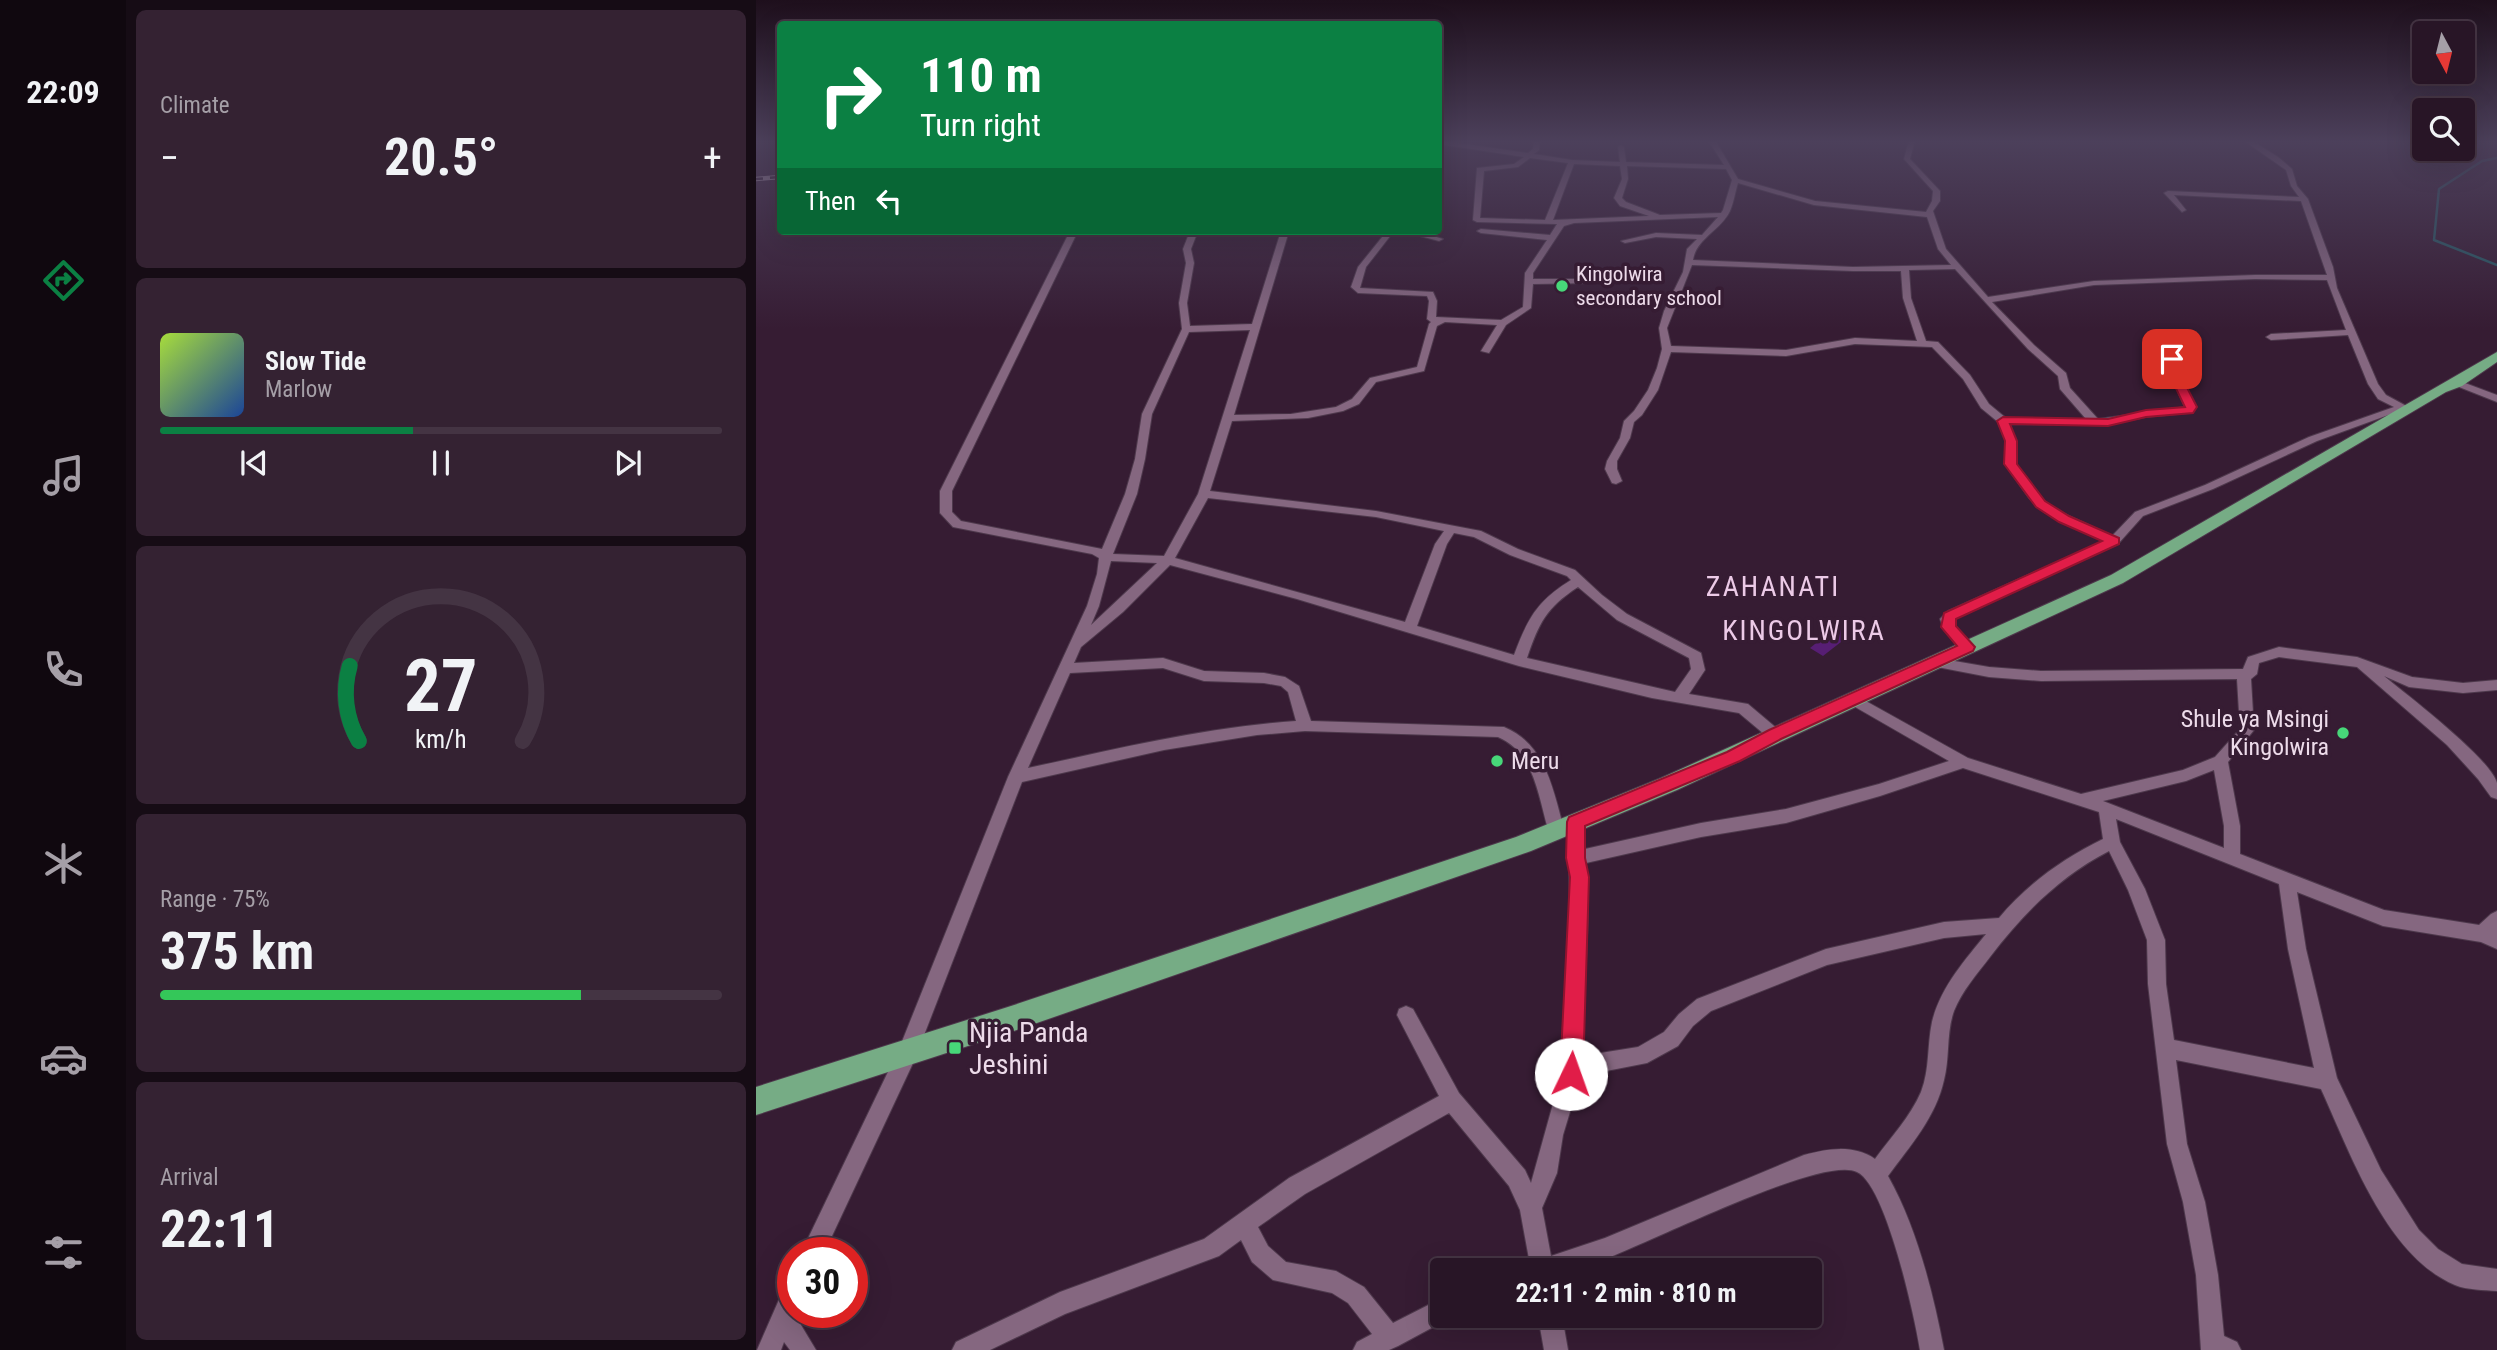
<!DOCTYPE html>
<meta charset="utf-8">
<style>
body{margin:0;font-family:"Roboto Condensed",sans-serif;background:#342232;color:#f1f3f6;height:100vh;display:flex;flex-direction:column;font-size:26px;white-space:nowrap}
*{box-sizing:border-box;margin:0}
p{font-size:23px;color:#a59fa7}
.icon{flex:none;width:38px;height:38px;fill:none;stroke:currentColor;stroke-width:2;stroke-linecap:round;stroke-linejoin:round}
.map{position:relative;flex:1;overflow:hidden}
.details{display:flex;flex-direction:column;gap:10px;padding:10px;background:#160c15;width:630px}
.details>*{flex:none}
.hud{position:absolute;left:21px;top:21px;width:665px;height:214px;border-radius:7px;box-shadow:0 7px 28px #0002,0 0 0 2px #443443;background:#0b8043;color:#fff;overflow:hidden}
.needle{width:46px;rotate:173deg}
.tools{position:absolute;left:1656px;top:21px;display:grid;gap:14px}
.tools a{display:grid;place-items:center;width:63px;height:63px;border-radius:7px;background:#281526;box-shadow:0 7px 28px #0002,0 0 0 2px #443443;font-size:35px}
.speed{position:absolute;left:21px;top:1237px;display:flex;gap:14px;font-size:35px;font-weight:700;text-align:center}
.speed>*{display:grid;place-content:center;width:91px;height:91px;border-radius:50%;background:#281526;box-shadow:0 7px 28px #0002,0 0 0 2px #443443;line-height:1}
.speed .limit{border:10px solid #d22;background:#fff;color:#111}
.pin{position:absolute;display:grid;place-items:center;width:60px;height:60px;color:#fff;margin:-30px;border-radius:14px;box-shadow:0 4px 10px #0006}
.me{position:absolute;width:77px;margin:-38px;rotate:3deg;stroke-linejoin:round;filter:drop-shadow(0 0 5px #0008)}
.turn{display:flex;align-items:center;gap:24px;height:147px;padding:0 28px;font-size:32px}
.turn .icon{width:91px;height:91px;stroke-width:2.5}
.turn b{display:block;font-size:49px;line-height:60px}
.then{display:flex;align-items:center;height:66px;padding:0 28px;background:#0003;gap:14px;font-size:26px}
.big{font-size:52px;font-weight:700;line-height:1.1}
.details .tile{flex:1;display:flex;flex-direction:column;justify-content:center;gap:10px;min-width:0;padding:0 24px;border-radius:10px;background:#342232}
.details .dial{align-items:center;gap:0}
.dial svg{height:182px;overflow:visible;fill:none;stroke:#443443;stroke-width:7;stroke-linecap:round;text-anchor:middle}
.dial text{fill:#f1f3f6;stroke:none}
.song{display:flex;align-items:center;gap:21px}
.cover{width:84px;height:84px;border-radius:10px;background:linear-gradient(135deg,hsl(80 70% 55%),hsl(220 70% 35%))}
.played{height:7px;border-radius:4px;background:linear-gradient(90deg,#0b8043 45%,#443443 45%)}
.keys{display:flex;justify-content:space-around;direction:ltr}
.heat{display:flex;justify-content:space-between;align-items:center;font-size:38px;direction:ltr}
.charge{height:10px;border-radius:5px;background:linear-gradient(90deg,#34c759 75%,#443443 0)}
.trip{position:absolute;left:674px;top:1258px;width:392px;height:70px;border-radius:7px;background:#281526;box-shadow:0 7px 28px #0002,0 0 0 2px #443443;font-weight:700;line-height:70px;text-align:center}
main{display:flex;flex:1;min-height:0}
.tabs{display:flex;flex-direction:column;width:126px;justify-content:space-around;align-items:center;background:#10080f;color:#a59fa7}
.tabs .icon{width:49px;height:49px}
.tabs .selected{color:#0b8043}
.tabs b{font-size:32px;color:#f1f3f6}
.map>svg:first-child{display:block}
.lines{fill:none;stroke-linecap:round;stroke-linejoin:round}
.stream{stroke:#265b65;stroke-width:2.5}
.building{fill:#571e74}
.minor-casing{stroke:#4e394c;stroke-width:2}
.trunk-casing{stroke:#4e394c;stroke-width:2}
.minor{fill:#856780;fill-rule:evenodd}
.trunk{fill:#76ac85;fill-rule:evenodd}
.rail-casing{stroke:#c7b3c4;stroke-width:4.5}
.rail{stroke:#361c33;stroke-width:2.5;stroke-dasharray:7;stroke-linecap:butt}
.route{fill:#e11d48;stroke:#92132f;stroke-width:2}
.poi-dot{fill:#47d779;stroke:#361c33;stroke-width:2.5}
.labels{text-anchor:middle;stroke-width:7;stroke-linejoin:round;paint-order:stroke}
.far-poi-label{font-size:21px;fill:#eddbea;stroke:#361c33;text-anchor:start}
.poi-label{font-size:24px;fill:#eddbea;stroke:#361c33;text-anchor:end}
.quarter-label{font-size:28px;letter-spacing:2px;fill:#eccae7;stroke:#361c33}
.near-poi-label{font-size:28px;fill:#eddbea;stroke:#361c33;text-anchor:start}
</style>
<main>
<nav class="tabs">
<b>22:09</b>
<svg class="icon selected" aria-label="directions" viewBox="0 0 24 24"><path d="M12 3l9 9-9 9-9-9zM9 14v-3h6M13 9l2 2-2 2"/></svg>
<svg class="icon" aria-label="music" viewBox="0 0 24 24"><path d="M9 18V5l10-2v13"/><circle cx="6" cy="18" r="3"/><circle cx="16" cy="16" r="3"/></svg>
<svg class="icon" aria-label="phone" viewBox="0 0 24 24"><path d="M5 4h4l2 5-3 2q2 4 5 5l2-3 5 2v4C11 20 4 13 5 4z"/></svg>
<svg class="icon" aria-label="climate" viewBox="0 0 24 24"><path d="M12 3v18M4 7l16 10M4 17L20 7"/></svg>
<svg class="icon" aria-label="car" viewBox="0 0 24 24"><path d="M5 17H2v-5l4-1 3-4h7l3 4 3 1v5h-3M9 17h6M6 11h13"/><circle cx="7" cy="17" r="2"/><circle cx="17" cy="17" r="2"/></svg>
<svg class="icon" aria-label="filters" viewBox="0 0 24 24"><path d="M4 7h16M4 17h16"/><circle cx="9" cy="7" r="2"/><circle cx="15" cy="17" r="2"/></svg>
</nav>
<section class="details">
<div class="tile"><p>Climate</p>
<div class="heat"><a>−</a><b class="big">20.5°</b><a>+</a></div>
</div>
<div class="tile">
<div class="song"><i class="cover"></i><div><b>Slow Tide</b><p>Marlow</p></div></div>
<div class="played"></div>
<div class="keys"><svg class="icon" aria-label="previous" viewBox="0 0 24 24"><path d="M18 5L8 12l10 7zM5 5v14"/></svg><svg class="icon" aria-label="pause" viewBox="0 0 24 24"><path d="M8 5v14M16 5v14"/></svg><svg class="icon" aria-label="next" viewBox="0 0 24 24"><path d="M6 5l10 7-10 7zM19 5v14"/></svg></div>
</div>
<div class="tile dial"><svg viewBox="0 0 100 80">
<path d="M14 69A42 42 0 1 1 86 69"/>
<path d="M14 69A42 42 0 0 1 10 36" stroke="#0b8043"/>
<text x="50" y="56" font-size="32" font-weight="700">27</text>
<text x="50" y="72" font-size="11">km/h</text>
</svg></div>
<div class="tile"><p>Range · 75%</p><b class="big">375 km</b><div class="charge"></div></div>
<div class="tile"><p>Arrival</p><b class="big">22:11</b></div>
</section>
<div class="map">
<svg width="1741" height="1350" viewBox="0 0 1741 1350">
<rect width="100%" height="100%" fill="#361c33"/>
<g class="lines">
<path class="stream" d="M1741,158l-15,3 -43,28 -5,51 63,25"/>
</g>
<path class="building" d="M1085,623l14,8 -32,25 -13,-8z"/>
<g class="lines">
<defs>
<path id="minor" d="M682,140l90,13 5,-4 1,-9h6l-1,10 -5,4 38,6 48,2 -2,-15 3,-2 3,2 2,15 98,3 -16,-25h7l23,39 77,22 111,11 6,-11 1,-10 -29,-32 5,-19h6l-5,19 30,32v10l-7,10 13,38 42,48 106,-16 161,-6h72l-26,-74 -127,-6 12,15 -4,2 -18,-19 4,-2 131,6 -8,-11 -5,-16 -43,-30h8l27,17 14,12 5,17 11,13 25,68 4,21 41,96 8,11 26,14 -5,3 -5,-2 -85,31 -104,48 -70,27 -25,28 -160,73 -4,3 1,6 19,21 -7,5 -5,-2 -18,-20 -4,-11 8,-8 156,-70 -60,-29 -15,-14 -24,-34 1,-23 -8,-19 -17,-14 -18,-29 -31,-32 -77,-3 -69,12 -115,-4 -13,38 -16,25 -8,7 -4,16 -13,23v8l5,12 -6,3 -4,-1 -7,-14 2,-8 13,-23 4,-17 10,-10 14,-21 9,-22 5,-19 -3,-21 5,-17 19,-39 4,-23 10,-10 -41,-2 -31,6 -4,-2 35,-8 46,2 16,-18 -144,6 -10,3 -31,47v6h58l4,2 -1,2 -61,1 -2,24 -25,17 -17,28 -8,-2 16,-26 -52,-3 -8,4 -13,45 -48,11 -17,22 -16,7 -35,7 -76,3 -22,70 166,20 105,20 37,18 57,21 27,25 25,19 74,39 4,17 -16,24 59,10 32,27 2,4 -2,4h-10l-31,-26 -87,-15 -133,-32 -222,-67 -127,-34 -47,47 -42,35 -7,16 89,-5 41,13 60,2 21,4 14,9 12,35 193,6c42,17 49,63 60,102l-2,5 -6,2 -6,-2 -2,-5c-10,-34 -14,-77 -50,-92l-193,-6 -48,4 -93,15 -142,32 -108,279 -90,192h-23l98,-204 109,-272 79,-171 10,-32 2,-16 -7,-4 -139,-27 -13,-14v-22l130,-260h8l-126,260v21l9,9 141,28 23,-55 10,-35 7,-45 40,-85 -3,-26 7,-40 -3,-14 7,-18h8l-7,18 3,14 -7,40 3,23 62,-2 29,-93h8l-55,184 57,-1 45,-7 16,-8 18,-21 47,-11 12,-43 2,-2 -4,-3 2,-18 -2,-5 -69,-3 -7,-6 7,-20 29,-36 33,1 23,7 -4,2 -19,-5 -29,-1 -25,32 -6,21 73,4 4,9 -1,16 65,3 22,-13 2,-34 22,-33 -66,-7 -4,-2 4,-2 69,6 7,-11 -80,-2 -4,-2 4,-52 37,-4 10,-7 -86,-13zM774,158l38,5 -23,57 -65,-2 4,-47 34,-4zM818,164l46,2 2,13 -8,19 6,8 29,10 -96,4zM871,166l99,3 6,11 -9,30 -2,3 -61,2 -34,-13 -4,-4 6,-19zM982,183l76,22 113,12 11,32 13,16 -98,2 -160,-7c3,-21 28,-30 37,-49 4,-9 5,-19 8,-28zM936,265l161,6h48l2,27 14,43 -62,-3 -69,12 -115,-4 -4,-18zM1199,269l73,80 30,27 2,13 26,30 -80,-1 -17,-14 -19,-29 -32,-33 -12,-1 -15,-43 -2,-28zM1499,279l72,1 19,50 -75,4 -5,3 5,3 77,-5 20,49 10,15 16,8 -85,30 -104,48 -70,27 -23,24 -60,-28 -15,-14 -22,-30 1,-23 -7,-17 99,1 37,-8 43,-4 8,-6 -15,-31 -4,-17 -5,-3 -5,3 4,17 14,31 -87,12 -28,-31 -4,-15 -32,-28 -42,-43 102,-17zM494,330l-52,164 -34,62 -51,-2 24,-60 8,-35 7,-45 37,-82zM452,498l168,19 68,14 -9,13 -30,78 -230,-64zM698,533l20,4 36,18 57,21 4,4c-34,21 -43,38 -57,75l-97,-29 30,-82zM355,561l46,2 -66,62 8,-19zM822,587l39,33 72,38 2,11 -16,23 -148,-34c12,-35 19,-50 51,-71zM407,668l41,13 60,2 17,3 7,6 8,29c-91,6 -180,28 -268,47l42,-95z
M1701,380l40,15v7l-43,-17v-4z
M1523,647l78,10 55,20 51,6 34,-3v10l-34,3 -54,-6 -25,-11c22,18 107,83 113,107 0,4 0,11 0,16l-6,-2 -13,-18 -31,-34 -90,-78 -78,-10 -20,6 -2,11 -6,5 3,51 -26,32 12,64v28l144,56 95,15 12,-11 6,-3v38l-16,-7 -98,-16 -86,-34 9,57 31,129 44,92 38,60 19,19 24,15 35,5v22c-13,-1 -30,-1 -42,-6 -69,-29 -105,-133 -134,-196l-145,-29 11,84 18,58 13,73 6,61 13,6 4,8h-40l-5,-75 -13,-73 -16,-58 -19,-160 -1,-44 -19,-50 -19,-39c-50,26 -86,63 -119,106 -13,17 -28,34 -36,54 -8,22 -4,46 -10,69 -8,37 -34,66 -56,96 29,52 45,116 56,174h-24c-5,-32 -34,-165 -63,-178 -38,-18 -227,82 -278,97 -15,4 -33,1 -48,1l-11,-60 -11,-24 -60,-73 -144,81 -47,33 10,19 18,16 50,9 28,16 29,36 49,-25v18h9l-1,2 -52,28 -9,4h-36l4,-8 15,-8 -24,-31 -16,-10 -59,-13 -21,-18 -11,-22 -22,16 -154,58 -75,36h-38l4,-8 104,-50 144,-53 85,-61 150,-82 -42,-81 2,-6 7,-3 7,3 46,84 66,77 6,13 30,-108 9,-163 -2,-90 2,-5 6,-2 6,2 2,5 1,27 116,-26 85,-14 93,-25 70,-23 -99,-57 -2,-4 2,-4 5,-1 113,63 113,36 102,-24 32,-13 25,-28 -3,-50 -196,2 -52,-4 -57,-11 -2,-3 7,-5 52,9 52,4 202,-2 5,-12zM1207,768l136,44 4,27c-39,19 -76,45 -104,79l-55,4 -118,27 -129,50 -18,15 -15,18 -26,15 -44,7 -12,6 6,-148 -2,-49 115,-26 85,-14 94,-27zM1458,770l10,56v22l-121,-47 83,-20zM1360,819l163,65 9,65 26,119 -140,-28 -8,-56 -1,-44 -20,-51 -25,-47zM1230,934c-21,26 -46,54 -54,88 -5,23 -2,47 -11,70 -11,25 -30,45 -46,67 -22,-15 -48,-10 -71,-4l-199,83 -54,18 -9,-48 15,-35 6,-38 16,-53 17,-9 51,-10 31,-17 15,-20 18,-15 116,-46 117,-27z
M37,1283v29h9l-1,13 15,25h-26l-6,-8 -3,8h-24l28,-64z
M782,1316h24l6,34h-24z"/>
<path id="trunk" d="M1741,352v10l-35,24 -16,6 -323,191 -446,207 -146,61 -520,181 -255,83v-28l255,-81 505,-169 145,-59 450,-203z"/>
</defs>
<use href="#minor" class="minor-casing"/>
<use href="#trunk" class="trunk-casing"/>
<use href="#minor" class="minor"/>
<use href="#trunk" class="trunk"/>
<defs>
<path id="rail" d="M0,179l24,-2"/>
</defs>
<use href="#rail" class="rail-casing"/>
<use href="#rail" class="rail"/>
</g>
<linearGradient id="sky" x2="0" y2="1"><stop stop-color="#1e0f1c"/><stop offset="0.43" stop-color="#4c405b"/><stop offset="1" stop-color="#4c405b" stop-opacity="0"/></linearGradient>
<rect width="1741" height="329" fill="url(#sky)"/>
<path class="route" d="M1416,356l6,3 3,17 16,31 -4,6 -47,4 -38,9 -98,-2 7,17v23l28,37 24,15 50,22v6l-163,75v7l19,21 -2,4 -192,88 -41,22 -155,65v32l4,19 -6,197 -4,8 -8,4 -8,-4 -3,-8 10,-197 -4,-19 1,-36 2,-5 158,-65 42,-22 188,-84 -16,-19 3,-14 158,-72 -43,-19 -23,-15 -32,-43 1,-23 -8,-20 6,-4 105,2 38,-9 39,-3 -15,-31 -3,-17z"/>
<g class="poi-dot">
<circle cx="806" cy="286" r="7"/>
<circle cx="1587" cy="733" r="7"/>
<circle cx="741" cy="761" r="7"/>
<rect x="192" y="1041" width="14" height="14" rx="3.5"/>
</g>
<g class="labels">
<g class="far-poi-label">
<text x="820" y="281">Kingolwira<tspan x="820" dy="24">secondary school</tspan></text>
</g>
<g class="poi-label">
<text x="1573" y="727">Shule ya Msingi<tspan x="1573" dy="28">Kingolwira</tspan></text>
<text x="755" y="769" text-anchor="start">Meru</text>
</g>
<g class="quarter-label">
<text x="1017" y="596">ZAHANATI</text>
<text x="1048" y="640">KINGOLWIRA</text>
</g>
<g class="near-poi-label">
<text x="213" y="1042">Njia Panda<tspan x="213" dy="32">Jeshini</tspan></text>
</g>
</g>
</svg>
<div class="tools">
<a><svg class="needle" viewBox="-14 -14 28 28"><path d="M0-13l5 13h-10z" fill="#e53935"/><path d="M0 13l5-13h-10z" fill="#a59fa7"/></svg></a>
<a><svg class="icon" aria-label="search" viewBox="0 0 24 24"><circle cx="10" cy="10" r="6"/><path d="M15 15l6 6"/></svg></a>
</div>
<div class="speed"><div class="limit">30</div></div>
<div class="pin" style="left:1416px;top:359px;background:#d93025"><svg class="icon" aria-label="arrive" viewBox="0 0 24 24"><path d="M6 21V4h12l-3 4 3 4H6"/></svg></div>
<svg class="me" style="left:815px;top:1074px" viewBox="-20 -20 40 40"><circle r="19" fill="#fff"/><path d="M0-13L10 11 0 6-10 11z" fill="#e11d48"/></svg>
<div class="trip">22:11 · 2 min · 810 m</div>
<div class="hud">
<div class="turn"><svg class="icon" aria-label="right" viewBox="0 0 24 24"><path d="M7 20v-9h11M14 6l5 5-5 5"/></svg><div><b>110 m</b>Turn right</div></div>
<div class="then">Then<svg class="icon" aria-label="left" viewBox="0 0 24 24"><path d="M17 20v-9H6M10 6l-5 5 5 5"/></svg></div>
</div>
</div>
</main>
